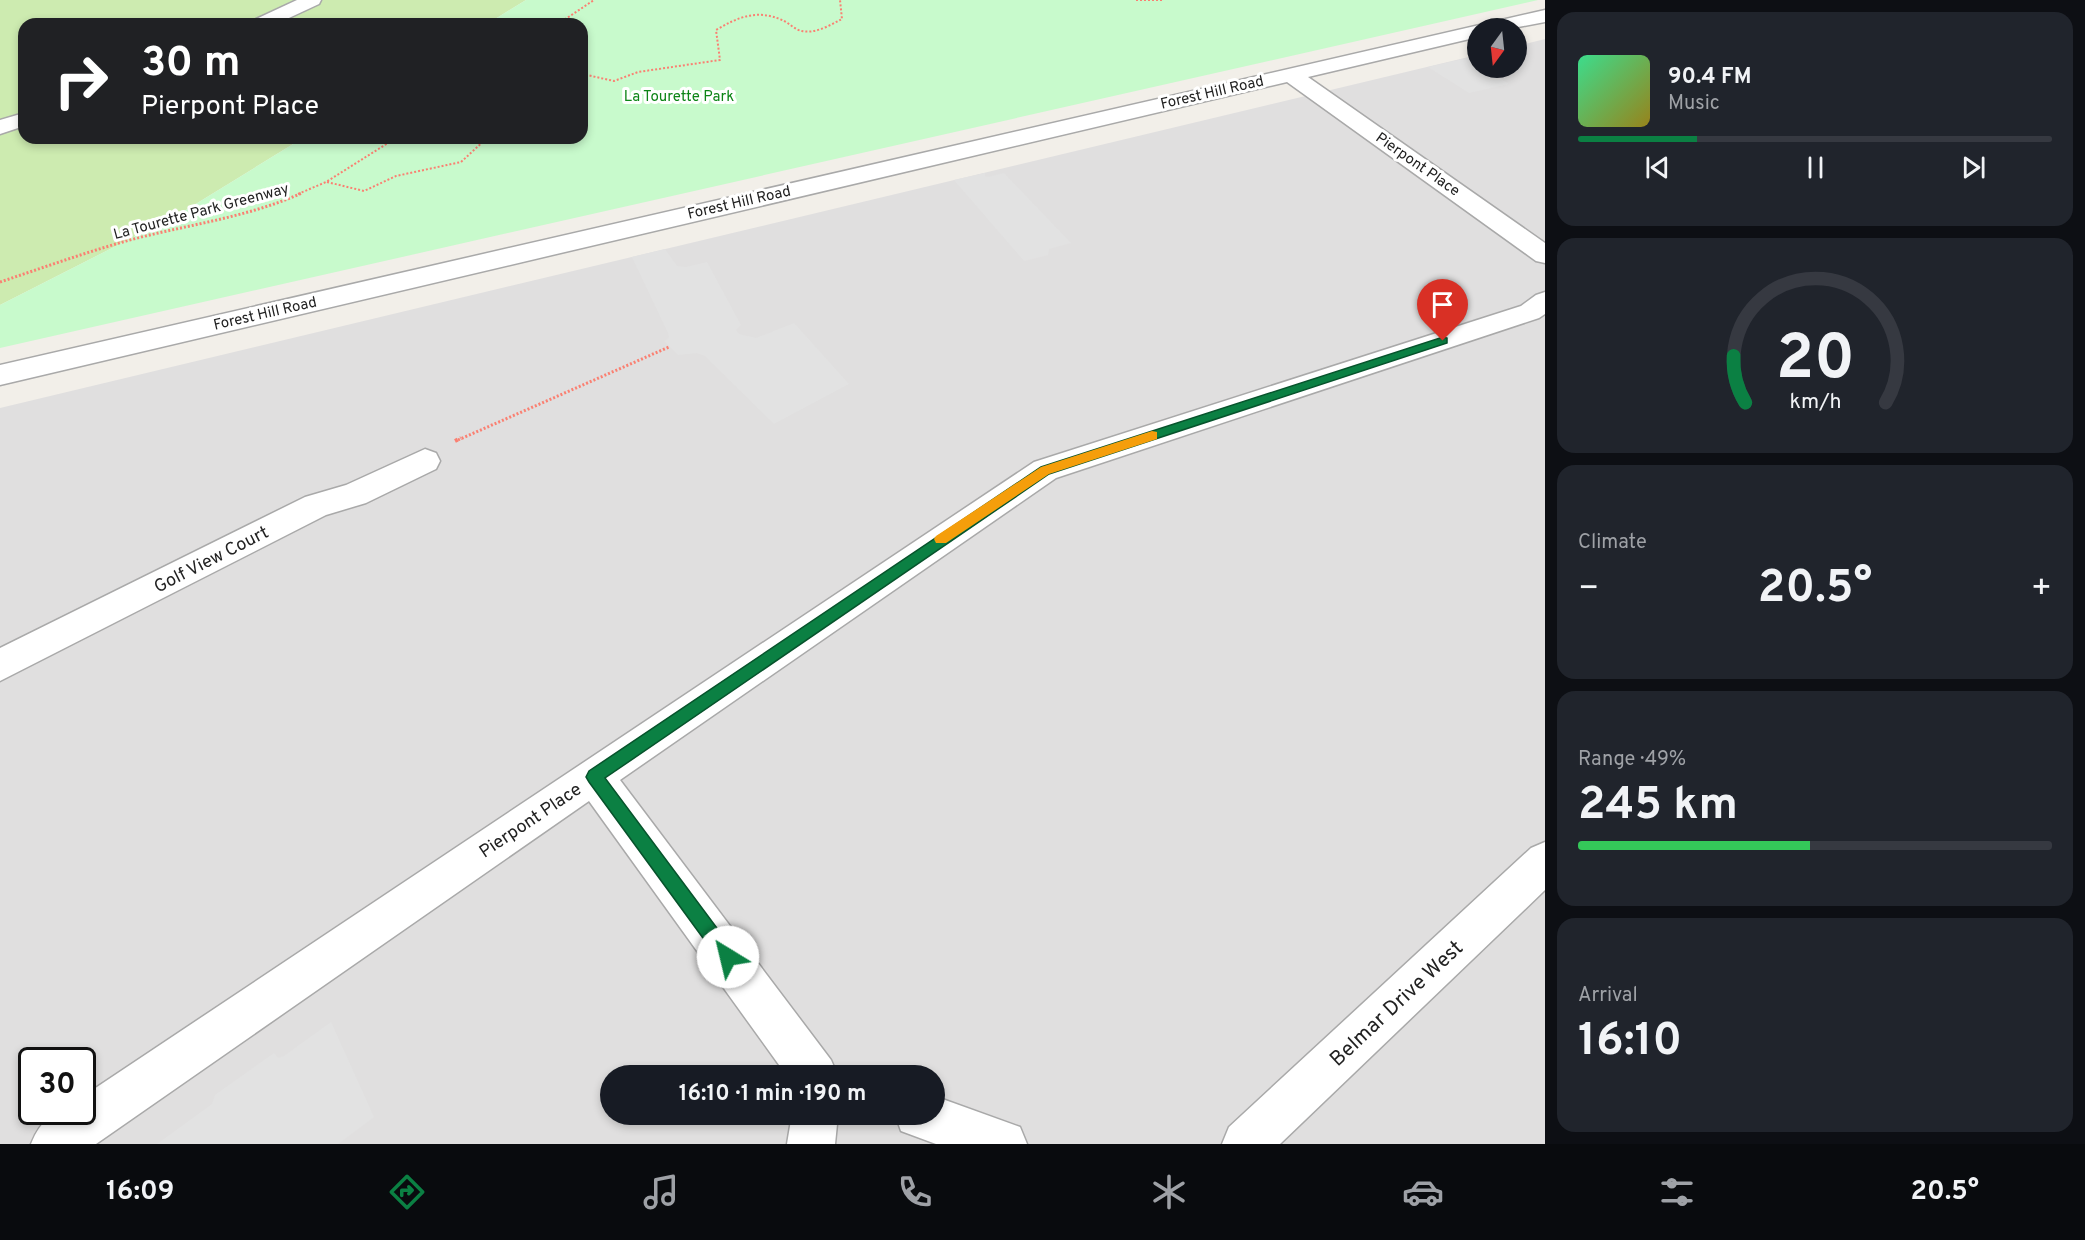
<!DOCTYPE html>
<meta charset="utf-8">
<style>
body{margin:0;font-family:Overpass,sans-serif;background:#20242c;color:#f1f3f6;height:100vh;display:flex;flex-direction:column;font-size:22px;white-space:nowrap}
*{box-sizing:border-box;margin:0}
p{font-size:20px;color:#9ea1a6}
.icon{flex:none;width:33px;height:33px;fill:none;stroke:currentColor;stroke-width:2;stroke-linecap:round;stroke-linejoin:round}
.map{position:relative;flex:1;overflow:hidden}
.drawer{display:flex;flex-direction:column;gap:12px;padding:12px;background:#0d0f14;width:540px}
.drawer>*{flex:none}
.guide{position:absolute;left:18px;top:18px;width:570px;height:126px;border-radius:18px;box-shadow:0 3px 9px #0003;background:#202124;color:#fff;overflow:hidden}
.needle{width:39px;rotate:195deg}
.tools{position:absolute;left:1467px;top:18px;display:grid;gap:12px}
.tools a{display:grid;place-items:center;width:60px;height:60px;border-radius:50%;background:#171b24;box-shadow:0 3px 9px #0003;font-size:30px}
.speed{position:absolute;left:18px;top:1047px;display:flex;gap:12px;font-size:30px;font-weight:700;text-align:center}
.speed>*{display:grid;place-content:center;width:78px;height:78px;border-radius:50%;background:#171b24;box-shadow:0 3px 9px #0003;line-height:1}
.speed .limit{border:3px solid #111;border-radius:9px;background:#fff;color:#111}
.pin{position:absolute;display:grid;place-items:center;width:51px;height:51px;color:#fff;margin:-62px -26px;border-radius:50% 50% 50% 0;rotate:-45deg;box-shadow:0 0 6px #0007}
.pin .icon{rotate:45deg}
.me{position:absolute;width:66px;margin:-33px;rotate:324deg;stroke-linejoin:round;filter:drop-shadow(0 0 4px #0008)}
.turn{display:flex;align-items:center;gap:21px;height:126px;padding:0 24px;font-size:27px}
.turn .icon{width:78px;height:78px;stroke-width:2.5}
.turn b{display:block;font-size:42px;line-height:51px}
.big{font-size:45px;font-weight:700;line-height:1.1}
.drawer .card{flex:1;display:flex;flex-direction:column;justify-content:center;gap:9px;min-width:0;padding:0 21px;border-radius:18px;background:#20242c}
.drawer .dial{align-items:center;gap:0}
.dial svg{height:156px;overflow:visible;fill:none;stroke:#363941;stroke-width:7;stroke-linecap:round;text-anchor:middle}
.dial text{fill:#f1f3f6;stroke:none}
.song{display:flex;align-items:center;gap:18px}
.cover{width:72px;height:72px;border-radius:9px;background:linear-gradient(135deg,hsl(150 70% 55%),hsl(50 70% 35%))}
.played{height:6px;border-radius:3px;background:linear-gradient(90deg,#0b8043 25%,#363941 25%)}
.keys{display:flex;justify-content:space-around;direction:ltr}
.heat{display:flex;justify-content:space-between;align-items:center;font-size:33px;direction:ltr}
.charge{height:9px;border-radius:4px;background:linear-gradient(90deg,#34c759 49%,#363941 0)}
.trip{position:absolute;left:600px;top:1065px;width:345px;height:60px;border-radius:30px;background:#171b24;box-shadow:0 3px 9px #0003;font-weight:700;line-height:60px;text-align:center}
.menu{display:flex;height:96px;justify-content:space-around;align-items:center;background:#090b0e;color:#9ea1a6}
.menu .icon{width:42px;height:42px}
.menu .active{color:#0b8043}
.menu b{font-size:27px;color:#f1f3f6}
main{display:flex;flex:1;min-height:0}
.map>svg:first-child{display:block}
.residential{fill:#e0dfdf;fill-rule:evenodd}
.grass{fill:#cdebb0}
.park{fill:#c8facc}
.parking{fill:#e2e2e2}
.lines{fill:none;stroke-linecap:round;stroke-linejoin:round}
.minor-casing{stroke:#a9a9a9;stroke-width:3}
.path-far2{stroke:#fa8072;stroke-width:2;stroke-dasharray:2 2;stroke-linecap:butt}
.path-far1{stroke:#fa8072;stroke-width:3;stroke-dasharray:2 2;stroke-linecap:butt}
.path{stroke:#fa8072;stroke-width:4;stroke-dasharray:3 3;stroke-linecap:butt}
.minor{fill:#fff;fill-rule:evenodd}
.route{fill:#0b8043;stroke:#07532c;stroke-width:1.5}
.slow{fill:#f59e0b}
.labels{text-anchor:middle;stroke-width:6;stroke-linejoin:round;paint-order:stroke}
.far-street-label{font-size:15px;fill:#222;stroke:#fff}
.far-park-label{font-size:15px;fill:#0c8416;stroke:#fff}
.street-label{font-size:18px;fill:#222;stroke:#fff}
.near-street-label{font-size:21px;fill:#222;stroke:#fff}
</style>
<main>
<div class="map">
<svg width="1545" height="1144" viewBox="0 0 1545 1144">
<rect width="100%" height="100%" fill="#f2efe9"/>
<path class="residential" d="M1545,39v1105h-1545v-736l1477,-353 1,13h38l1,-22zM32,1060h50v52h-50zM610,1076h324v38h-324z"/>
<path class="grass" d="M0,0h526l-39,24h-463v114h279l-122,75 -181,92z"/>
<path class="park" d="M526,0h1012l-1538,348v-43l181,-92 122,-75h279v-114h-95z"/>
<path class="parking" d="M1467,58l10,6 1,4h5l26,16 -40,9 -41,-26z
M985,173v3l3,1 16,-4 67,70 -22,6 -1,6 -24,6 -70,-81z
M665,249l12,17 9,1 21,-5 34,63 -5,5 3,4 17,4 38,-15 55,61 -75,40 -69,-68 -8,-3 -19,2 -14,-14 5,-3 -1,-5 -36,-76z
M331,1022l43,95 -36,27h-181l55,-40 3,-9 59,-42 4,5 6,-2z"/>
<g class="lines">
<defs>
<path id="minor" d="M297,0h24l-2,4 -43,20h-25l3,-4z
M1545,10v12l-32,6h-35v9l-170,40 237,166v20l-9,-2 -249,-179 -1287,303v-20z
M24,113v13l-24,8v-14z
M1545,292v22l-6,4 -483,160 -436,302 211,280 7,16h-51l-198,-275 -493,343h-65c11,-27 23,-32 51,-32v-15l952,-635 487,-156 15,-11z
M425,449l11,4 4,8 -4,8 -70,34 -40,12 -326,166v-33l305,-151 41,-12z
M1545,842v48l-265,254h-58l7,-17 302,-279z
M934,1096l86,31 7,17h-91l-35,-13 -6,-17h39z
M792,1114h46l-3,30h-48z"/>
</defs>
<use href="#minor" class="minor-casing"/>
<path class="path-far2" d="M1136,0h27
M558,24l36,-24
M582,77l5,-2 27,6 24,-9 82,-12 -4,-30c22,-13 41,-21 66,-10 6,2 13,10 20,11 14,3 28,-6 40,-12l-2,-19
M327,182l37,9 32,-15 65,-14 26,-24
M298,194l28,-12 70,-44"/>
<path class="path-far1" d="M0,282c42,-14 84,-29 126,-41 59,-16 120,-23 176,-48
M458,440l211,-93"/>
<path class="path" d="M455,441l6,-3"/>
<use href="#minor" class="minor"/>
</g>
<path class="route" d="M1443,337l4,1v5l-398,131 -444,304 129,173 3,6 -3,7 -6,2 -6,-2 -133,-182 -3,-5 3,-6 452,-304z"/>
<path class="slow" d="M1152,431l5,1v7l-108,35 -103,69h-10l-2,-4 2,-3 105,-69z"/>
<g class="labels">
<g class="far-street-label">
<text transform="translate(1212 92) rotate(-13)" y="5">Forest Hill Road</text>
<text transform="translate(1418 164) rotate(35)" y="5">Pierpont Place</text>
<text transform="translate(739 202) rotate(-13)" y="5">Forest Hill Road</text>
<text transform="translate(201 211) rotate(-15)" y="5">La Tourette Park Greenway</text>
<text transform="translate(265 313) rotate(-13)" y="5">Forest Hill Road</text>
</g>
<g class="far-park-label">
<text x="679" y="101">La Tourette Park</text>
</g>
<g class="street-label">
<text transform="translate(211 559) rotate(-27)" y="6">Golf View Court</text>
<text transform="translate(530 820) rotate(-34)" y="6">Pierpont Place</text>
</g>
<g class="near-street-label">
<text transform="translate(1396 1003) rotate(-43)" y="7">Belmar Drive West</text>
</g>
</g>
</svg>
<div class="tools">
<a><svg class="needle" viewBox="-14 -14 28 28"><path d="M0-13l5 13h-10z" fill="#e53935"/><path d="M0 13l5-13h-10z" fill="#9ea1a6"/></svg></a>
</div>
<div class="speed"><div class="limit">30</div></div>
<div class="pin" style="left:1443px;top:341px;background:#d93025"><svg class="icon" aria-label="arrive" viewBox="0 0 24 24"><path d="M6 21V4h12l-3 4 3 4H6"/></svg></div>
<svg class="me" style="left:728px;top:957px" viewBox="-20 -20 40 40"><circle r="19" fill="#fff"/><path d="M0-13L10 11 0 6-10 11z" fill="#0b8043"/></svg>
<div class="trip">16:10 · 1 min · 190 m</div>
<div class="guide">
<div class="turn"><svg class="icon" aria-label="right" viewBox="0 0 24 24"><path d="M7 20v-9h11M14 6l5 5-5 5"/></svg><div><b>30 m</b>Pierpont Place</div></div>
</div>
</div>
<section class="drawer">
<div class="card">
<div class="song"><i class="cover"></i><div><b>90.4 FM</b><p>Music</p></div></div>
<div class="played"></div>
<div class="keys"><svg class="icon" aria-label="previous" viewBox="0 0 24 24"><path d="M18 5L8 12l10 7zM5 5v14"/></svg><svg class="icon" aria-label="pause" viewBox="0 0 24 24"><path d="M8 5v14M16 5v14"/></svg><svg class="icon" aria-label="next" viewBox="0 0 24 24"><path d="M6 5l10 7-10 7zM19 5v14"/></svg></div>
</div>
<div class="card dial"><svg viewBox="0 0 100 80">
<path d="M14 69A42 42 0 1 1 86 69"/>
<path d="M14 69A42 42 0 0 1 8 45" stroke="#0b8043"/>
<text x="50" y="56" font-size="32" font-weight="700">20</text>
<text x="50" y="72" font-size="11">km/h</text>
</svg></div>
<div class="card"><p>Climate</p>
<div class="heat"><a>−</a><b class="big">20.5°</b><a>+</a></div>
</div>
<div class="card"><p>Range · 49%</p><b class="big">245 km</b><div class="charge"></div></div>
<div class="card"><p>Arrival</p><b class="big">16:10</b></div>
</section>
</main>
<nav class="menu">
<b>16:09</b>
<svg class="icon active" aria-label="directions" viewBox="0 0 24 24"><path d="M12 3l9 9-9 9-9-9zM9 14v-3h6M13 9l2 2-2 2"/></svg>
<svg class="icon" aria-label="music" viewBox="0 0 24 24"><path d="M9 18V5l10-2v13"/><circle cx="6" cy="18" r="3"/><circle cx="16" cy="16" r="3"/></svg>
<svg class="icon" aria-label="phone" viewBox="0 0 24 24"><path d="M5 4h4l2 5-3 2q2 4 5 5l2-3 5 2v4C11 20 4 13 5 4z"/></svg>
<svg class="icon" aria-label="climate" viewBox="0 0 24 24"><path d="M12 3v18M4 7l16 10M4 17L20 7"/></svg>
<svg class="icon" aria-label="car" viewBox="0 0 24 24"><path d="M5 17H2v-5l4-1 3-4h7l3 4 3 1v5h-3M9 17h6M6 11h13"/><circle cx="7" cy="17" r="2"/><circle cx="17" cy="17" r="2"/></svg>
<svg class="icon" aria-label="filters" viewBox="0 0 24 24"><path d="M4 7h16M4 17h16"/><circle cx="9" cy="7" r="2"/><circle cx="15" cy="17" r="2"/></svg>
<b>20.5°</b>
</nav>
